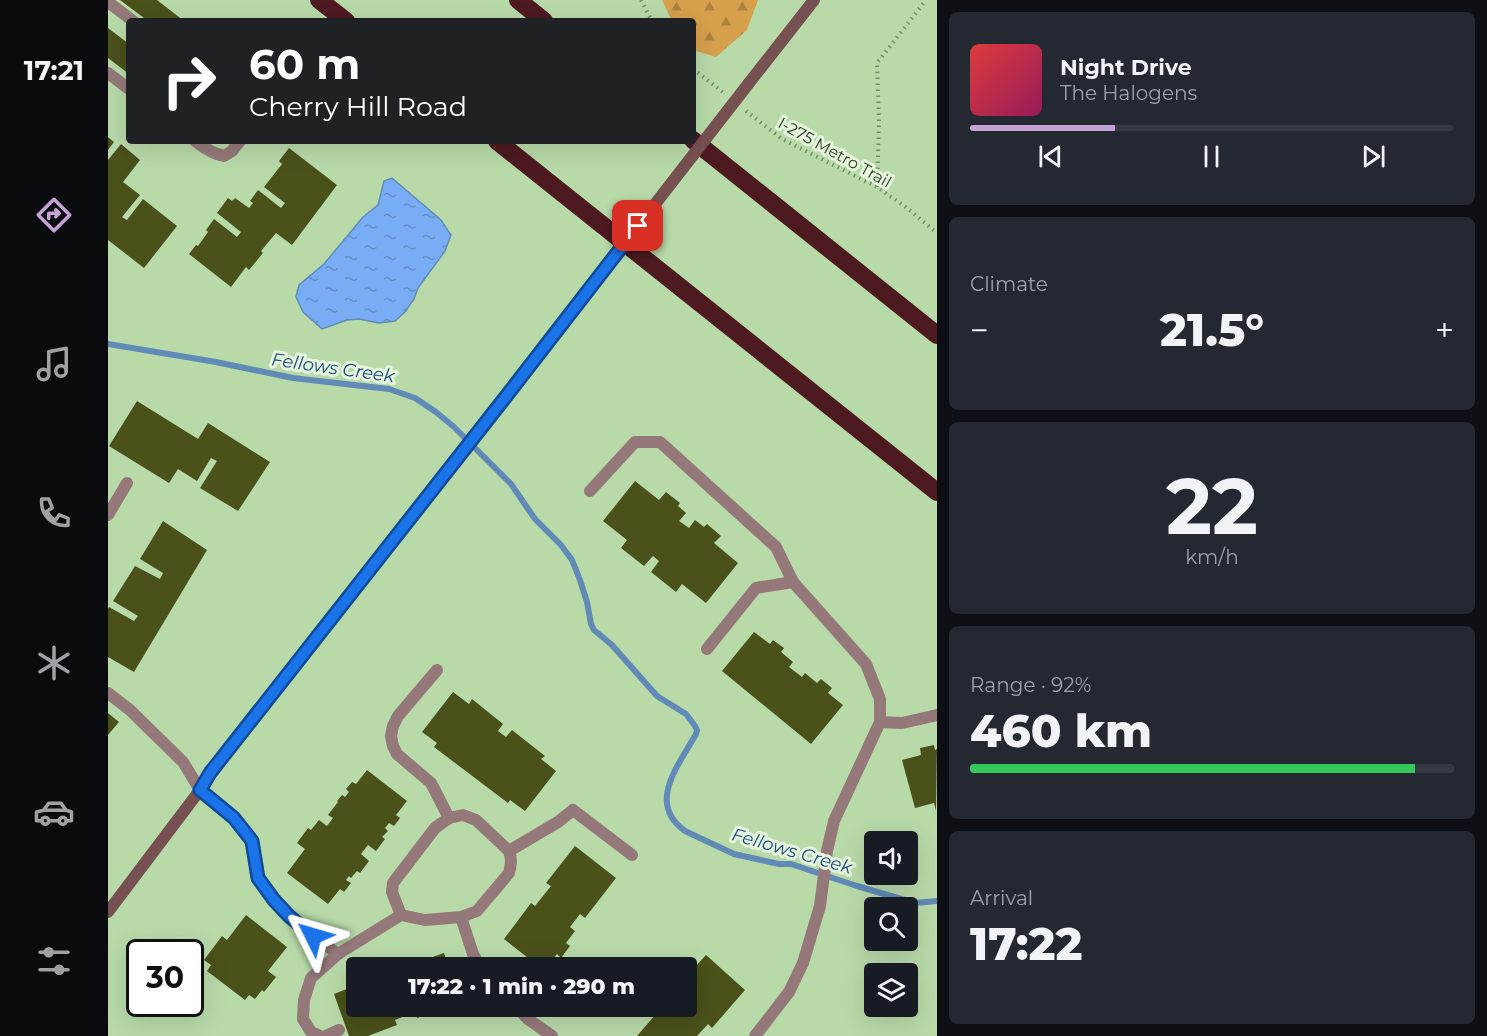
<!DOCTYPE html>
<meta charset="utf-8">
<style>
body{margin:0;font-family:Montserrat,sans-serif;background:#242831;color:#f1f3f6;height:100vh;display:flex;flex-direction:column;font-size:22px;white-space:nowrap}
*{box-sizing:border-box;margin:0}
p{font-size:20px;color:#9ea1a6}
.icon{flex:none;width:33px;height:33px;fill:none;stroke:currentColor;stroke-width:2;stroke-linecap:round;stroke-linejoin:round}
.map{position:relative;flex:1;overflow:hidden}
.panel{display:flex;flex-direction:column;gap:12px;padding:12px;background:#0d0f14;width:550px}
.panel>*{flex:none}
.top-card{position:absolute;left:18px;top:18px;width:570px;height:126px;border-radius:6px;box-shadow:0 6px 24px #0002;background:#202124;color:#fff;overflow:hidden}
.tools{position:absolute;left:756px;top:831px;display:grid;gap:12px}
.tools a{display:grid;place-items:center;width:54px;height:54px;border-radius:6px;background:#171b24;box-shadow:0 6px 24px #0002;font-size:30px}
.speed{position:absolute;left:18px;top:939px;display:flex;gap:12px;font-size:30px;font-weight:700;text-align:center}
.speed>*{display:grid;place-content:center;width:78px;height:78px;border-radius:50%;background:#171b24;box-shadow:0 6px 24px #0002;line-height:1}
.speed .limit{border:3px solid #111;border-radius:9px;background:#fff;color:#111}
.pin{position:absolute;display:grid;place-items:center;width:51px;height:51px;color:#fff;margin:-26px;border-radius:12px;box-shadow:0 3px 9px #0006}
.me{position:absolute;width:66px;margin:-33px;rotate:310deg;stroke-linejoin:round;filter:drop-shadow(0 0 4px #0008)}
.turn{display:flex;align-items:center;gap:21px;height:126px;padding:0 24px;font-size:27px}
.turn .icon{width:78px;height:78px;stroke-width:2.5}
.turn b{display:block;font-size:42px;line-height:51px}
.big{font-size:45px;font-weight:800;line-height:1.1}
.panel .card{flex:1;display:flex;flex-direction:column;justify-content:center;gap:9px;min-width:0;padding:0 21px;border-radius:9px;background:#242831}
.panel .dial{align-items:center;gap:0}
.dial b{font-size:78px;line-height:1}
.song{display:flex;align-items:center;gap:18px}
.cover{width:72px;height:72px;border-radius:9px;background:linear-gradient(135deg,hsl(0 70% 55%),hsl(330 70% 35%))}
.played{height:6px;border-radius:3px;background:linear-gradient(90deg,#c6a2d6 30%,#363941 30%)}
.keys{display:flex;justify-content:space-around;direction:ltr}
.heat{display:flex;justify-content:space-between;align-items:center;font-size:33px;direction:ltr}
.charge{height:9px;border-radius:4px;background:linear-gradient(90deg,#34c759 92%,#363941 0)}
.trip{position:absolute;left:238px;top:957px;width:351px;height:60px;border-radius:6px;background:#171b24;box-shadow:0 6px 24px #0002;font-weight:800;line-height:60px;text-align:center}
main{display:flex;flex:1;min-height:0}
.tabs{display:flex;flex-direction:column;width:108px;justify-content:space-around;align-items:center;background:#090b0e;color:#9ea1a6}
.tabs .icon{width:42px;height:42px}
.tabs .current{color:#c6a2d6}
.tabs b{font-size:27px;color:#f1f3f6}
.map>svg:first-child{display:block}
.forest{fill:url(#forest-firs)}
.water{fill:url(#water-ripples);stroke:#618ab7;stroke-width:1.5}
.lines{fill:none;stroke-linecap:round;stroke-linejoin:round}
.stream{stroke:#618ab7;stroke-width:6}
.building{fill:#4a511b}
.path{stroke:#748c69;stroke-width:4;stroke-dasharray:1.5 4.5;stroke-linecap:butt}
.service{stroke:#95797a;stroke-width:12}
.minor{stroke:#95797a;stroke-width:12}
.secondary{stroke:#775052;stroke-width:12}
.motorway{stroke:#4d1a20;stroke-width:18}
.secondary-bridge{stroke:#775052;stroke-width:12}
.route-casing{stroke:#114b97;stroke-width:15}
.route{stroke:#1a73e8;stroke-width:10}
.labels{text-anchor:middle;stroke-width:6;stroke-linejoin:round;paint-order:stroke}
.street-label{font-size:16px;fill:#2c3a26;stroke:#e4f5dc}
.water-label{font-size:18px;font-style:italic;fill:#1c4881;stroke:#e4f5dc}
</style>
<main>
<nav class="tabs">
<b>17:21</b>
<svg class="icon current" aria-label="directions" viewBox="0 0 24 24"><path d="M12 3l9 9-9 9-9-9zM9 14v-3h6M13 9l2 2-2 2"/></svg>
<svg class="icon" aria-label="music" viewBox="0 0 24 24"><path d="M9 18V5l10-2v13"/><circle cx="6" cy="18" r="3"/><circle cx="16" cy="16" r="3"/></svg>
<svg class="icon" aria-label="phone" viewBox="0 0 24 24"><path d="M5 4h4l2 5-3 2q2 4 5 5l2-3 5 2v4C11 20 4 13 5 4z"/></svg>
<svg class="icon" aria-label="climate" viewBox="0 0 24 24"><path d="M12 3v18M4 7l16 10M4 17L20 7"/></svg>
<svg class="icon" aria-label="car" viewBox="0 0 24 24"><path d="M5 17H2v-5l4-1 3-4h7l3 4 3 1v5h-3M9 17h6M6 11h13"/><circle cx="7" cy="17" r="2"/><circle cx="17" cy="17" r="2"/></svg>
<svg class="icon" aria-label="filters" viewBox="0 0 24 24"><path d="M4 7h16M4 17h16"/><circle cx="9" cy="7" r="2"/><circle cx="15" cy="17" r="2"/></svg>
</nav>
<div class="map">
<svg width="829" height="1036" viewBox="0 0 829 1036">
<defs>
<pattern id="forest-firs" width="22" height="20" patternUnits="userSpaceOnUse" patternTransform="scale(1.5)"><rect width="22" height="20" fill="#d6a04c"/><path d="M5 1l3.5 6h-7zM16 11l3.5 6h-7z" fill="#ae833f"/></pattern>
<pattern id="water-ripples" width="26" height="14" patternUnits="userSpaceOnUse" patternTransform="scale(1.5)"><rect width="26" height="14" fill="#78adf5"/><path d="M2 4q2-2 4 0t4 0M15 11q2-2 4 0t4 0" fill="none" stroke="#638ec6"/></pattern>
</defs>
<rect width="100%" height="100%" fill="#b8daa9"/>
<path class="forest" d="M554,0h96l-11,30 -31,27 -23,-7v-29h-21z"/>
<path class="water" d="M284,178l49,42 10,15 -6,16 -27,37 -4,11 -9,13 -10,9 -16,2 -20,-4 -12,1 -25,9 -19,-17 -7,-15 3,-12 25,-21 39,-47 15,-12 6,-24z"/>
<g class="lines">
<path class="stream" d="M0,344l108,18 77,16 96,11 26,9 21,14 18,15 57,57 24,35 26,26 11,15 8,20 7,22 4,22 3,6 18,15 45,51 29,18 9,12 2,4 -1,4c-17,31 -50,69 -11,97l49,23 45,10h12l66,22 58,17 22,-2"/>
</g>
<path class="building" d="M12,0h37l27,21h-36z
M0,28l21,16v30l-21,-16z
M0,137l6,5 -6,8z
M13,144l19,16 -17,22 17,13 -18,22 5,3 16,-21 34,27 -33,42 -36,-28v-80z
M181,148l48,37 -45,60 -16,-12 -15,18 2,2 -14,17 -3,-3 -15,20 -42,-33 7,-9 2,1 10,-14 -2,-2 8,-11 23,18 4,-5 -24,-19 11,-15 4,3 3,-3 14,10 4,-5 -3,-2 8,-11 23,18 4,-5 -21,-16 18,-23 -3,-3z
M29,401l61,38 10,-16 62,39 -32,49 -38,-23 17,-27 -6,-3 -14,23 -19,-12 -9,14 -60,-37z
M527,481l24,19 7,-8 14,11 -2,3 8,7 -7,8 10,7 6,-8 9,7 3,-3 14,12 -7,7 24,20 -32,40 -24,-19 -6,8 -25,-20 8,-11 -6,-5 -9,10 -23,-18 6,-8 -24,-19z
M55,521l44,29 -73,122 -26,-15v-48l1,-2 25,14 4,-5 -25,-15 22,-35 25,13 3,-6 -23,-14z
M646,632l16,12 3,-4 11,8 -3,4 12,10 -4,5 13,10 3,-4 12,10 4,-4 11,9 -4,5 15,12 -32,39 -89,-73z
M345,692l16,12 3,-5 31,25 -5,7 8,6 6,-7 33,26 -4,3 15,12 -31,40 -15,-11 -2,3 -74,-56 3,-4 -15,-11z
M0,713l11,9 -11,13z
M826,745l1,5 2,-1 -1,62 -2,-8 -19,5 -13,-48 19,-5 -1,-7z
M259,770l40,31 -11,14 4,3 -6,8 -5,-3 -4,5 3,3 -6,6 3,2 -9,12 -8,-6 -7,9 8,7 -9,12 -3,-2 -6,7 -2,-2 -3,4 5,3 -7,9 -4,-3 -12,15 -41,-31 18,-24 -8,-6 11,-15 3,2 8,-10 8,6 6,-8 -5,-3 10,-13 -1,-1 5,-6 3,2 4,-5 -3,-3 6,-7 4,2z
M467,846l41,32 -31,40 -5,-4 -10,13 5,4 -9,12 4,3 -9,12 -4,-4 -11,14h-5l-37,-29 27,-36 4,3 16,-20 -5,-3z
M138,915l41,32 -19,24 8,6 -12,15 -2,-2 -7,9 -6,-4 -4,5 -38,-29 4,-6 -7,-5 18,-24 5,4z
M336,953l5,15h-45v-1z
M598,955l39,35 -33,38 -4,-4 -11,12h-60l25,-29 3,4 4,-5h18v-30z
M249,985v21l92,1 -32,11 -2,-6 -20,8 2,5 -29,11h-19l-15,-42z"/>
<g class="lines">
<path class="path" d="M533,0l11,21
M585,69l31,24
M638,111l36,28 95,48 30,21 30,25
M769,187l2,-65 -2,-59 49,-63"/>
<path class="service" d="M482,491l45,-49h25l116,105 17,35 -37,6 -49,61
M329,670l-39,46 -5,10 -2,10 2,10 4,8 34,29 18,35
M772,722l22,1 35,-8
M401,851l49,-29 15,-12 59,45
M212,1036l-9,-4 -8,-13 1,-19 7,-22 27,-24
M218,1036l13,-6"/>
<path class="minor" d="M0,2l25,19
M0,73l21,16
M87,141c9,7 18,13 29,15l8,-5 8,-10
M0,515l19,-32
M0,693l22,17 53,52 17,28 34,28 18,23 6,37 16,22 15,16 24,20 25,18 63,-39 -9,-23 1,-9 42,-55 14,-10 14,-3 13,5 33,31c3,8 2,14 0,22l-32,38 -16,6 12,37 8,14
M293,915l24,5 36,-3
M407,1006l13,13 24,17
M647,1036l34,-44 14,-29 17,-57 7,-55 7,-30 46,-99v-23l-14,-35 -73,-82"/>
<path class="secondary" d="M641,83l65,-83
M0,912l92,-122 10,-17 359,-458"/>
<path class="motorway" d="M211,0l27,21
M410,0l26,21
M585,140l244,195
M389,141l440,351"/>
<path class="secondary-bridge" d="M461,315l180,-232"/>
</g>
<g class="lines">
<defs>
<path id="route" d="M205,936l-24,-20 -15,-16 -16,-22 -6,-37 -18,-23 -34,-28 10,-17 294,-374 134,-173"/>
</defs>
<use href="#route" class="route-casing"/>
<use href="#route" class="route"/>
</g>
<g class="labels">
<g class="street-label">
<text transform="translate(727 152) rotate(29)" y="6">I-275 Metro Trail</text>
</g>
<g class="water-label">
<text transform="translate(225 368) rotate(8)" y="6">Fellows Creek</text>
<text transform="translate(684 851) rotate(16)" y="6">Fellows Creek</text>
</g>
</g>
</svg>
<div class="tools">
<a><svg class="icon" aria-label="sound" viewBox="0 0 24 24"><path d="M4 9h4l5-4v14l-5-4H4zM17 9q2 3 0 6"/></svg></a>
<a><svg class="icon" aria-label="search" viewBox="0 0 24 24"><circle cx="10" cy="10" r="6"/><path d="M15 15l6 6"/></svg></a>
<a><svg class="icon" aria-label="layers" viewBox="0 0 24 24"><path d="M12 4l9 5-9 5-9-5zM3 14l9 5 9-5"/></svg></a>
</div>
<div class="speed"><div class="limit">30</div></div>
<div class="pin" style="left:530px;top:226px;background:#d93025"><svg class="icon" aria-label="arrive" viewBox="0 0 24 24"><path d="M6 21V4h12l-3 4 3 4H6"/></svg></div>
<svg class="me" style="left:205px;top:936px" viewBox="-20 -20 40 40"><path d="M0-17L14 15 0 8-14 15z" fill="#1a73e8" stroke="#fff" stroke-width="4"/></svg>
<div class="trip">17:22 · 1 min · 290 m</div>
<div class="top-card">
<div class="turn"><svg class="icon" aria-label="right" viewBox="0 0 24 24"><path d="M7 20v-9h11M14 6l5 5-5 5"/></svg><div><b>60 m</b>Cherry Hill Road</div></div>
</div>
</div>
<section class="panel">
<div class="card">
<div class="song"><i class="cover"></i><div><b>Night Drive</b><p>The Halogens</p></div></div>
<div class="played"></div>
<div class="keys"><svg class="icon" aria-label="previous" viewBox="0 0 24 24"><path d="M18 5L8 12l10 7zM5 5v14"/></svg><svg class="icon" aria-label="pause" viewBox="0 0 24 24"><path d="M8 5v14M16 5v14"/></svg><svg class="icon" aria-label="next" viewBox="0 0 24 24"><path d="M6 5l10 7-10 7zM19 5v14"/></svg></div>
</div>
<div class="card"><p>Climate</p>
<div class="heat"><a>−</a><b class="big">21.5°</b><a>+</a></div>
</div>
<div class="card dial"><b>22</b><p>km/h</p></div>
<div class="card"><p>Range · 92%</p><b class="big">460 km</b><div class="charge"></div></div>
<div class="card"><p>Arrival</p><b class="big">17:22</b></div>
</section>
</main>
